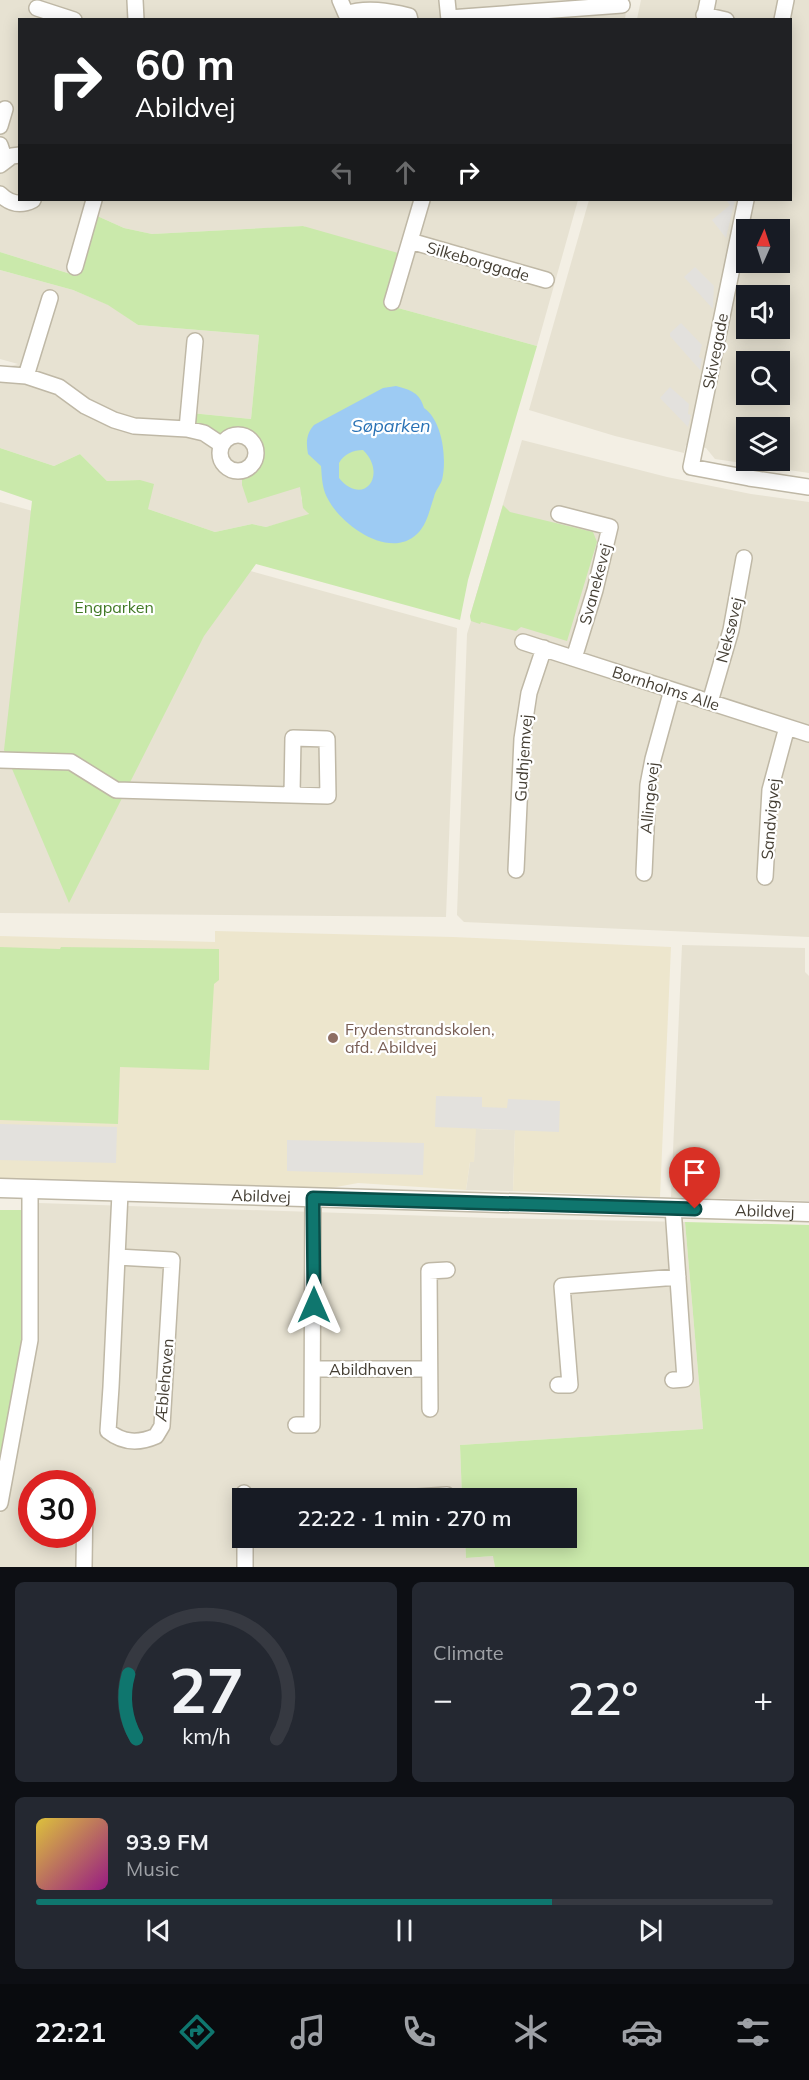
<!DOCTYPE html>
<meta charset="utf-8">
<style>
body{margin:0;font-family:Mulish,sans-serif;background:#242831;color:#f1f3f6;height:100vh;display:flex;flex-direction:column;font-size:22px;white-space:nowrap}
*{box-sizing:border-box;margin:0}
p{font-size:20px;color:#9ea1a6}
.icon{flex:none;width:33px;height:33px;fill:none;stroke:currentColor;stroke-width:2;stroke-linecap:round;stroke-linejoin:round}
.map{position:relative;height:1567px;overflow:hidden}
.panel{display:flex;flex-direction:column;gap:15px;padding:15px;background:#0d0f14;flex:1}
.panel>*{flex:none}
.top-card{position:absolute;left:18px;top:18px;width:774px;height:183px;border-radius:0px;box-shadow:0 3px 15px #0003;background:#202124;color:#fff;overflow:hidden}
.needle{width:39px;rotate:3deg}
.fabs{position:absolute;left:736px;top:219px;display:grid;gap:12px}
.fabs a{display:grid;place-items:center;width:54px;height:54px;border-radius:0px;background:#171b24;box-shadow:0 3px 15px #0003;font-size:30px}
.speed{position:absolute;left:18px;top:1470px;display:flex;gap:12px;font-size:30px;font-weight:700;text-align:center}
.speed>*{display:grid;place-content:center;width:78px;height:78px;border-radius:50%;background:#171b24;box-shadow:0 3px 15px #0003;line-height:1}
.speed .limit{border:9px solid #d22;background:#fff;color:#111}
.pin{position:absolute;display:grid;place-items:center;width:51px;height:51px;color:#fff;margin:-62px -26px;border-radius:50% 50% 50% 0;rotate:-45deg;box-shadow:0 0 6px #0007}
.pin .icon{rotate:45deg}
.me{position:absolute;width:66px;margin:-33px;rotate:0deg;stroke-linejoin:round;filter:drop-shadow(0 0 4px #0008)}
.turn{display:flex;align-items:center;gap:21px;height:126px;padding:0 18px;font-size:27px}
.turn .icon{width:78px;height:78px;stroke-width:2.5}
.turn b{display:block;font-size:42px;line-height:51px}
.lanes{display:flex;align-items:center;height:57px;padding:0 18px;background:#0003;justify-content:center;gap:30px;direction:ltr}
.lanes .off{opacity:.35}
.big{font-size:45px;font-weight:600;line-height:1.1}
.panel .widget{flex:1;display:flex;flex-direction:column;justify-content:center;gap:9px;min-width:0;padding:0 21px;border-radius:9px;background:#242831}
.panel .dial{align-items:center;gap:0}
.dial svg{height:156px;overflow:visible;fill:none;stroke:#363941;stroke-width:7;stroke-linecap:round;text-anchor:middle}
.dial text{fill:#f1f3f6;stroke:none}
.song{display:flex;align-items:center;gap:18px}
.cover{width:72px;height:72px;border-radius:9px;background:linear-gradient(135deg,hsl(50 70% 55%),hsl(310 70% 35%))}
.played{height:6px;border-radius:3px;background:linear-gradient(90deg,#0f766e 70%,#363941 70%)}
.keys{display:flex;justify-content:space-around;direction:ltr}
.heat{display:flex;justify-content:space-between;align-items:center;font-size:33px;direction:ltr}
.panel .tiles{flex:1;display:grid;gap:15px;grid-template-columns:1fr 1fr}
.widget:last-child{grid-column:span 2}
.trip{position:absolute;left:232px;top:1488px;width:345px;height:60px;border-radius:0px;background:#171b24;box-shadow:0 3px 15px #0003;font-weight:600;line-height:60px;text-align:center}
.tab-bar{display:flex;height:96px;justify-content:space-around;align-items:center;background:#090b0e;color:#9ea1a6}
.tab-bar .icon{width:42px;height:42px}
.tab-bar .current{color:#0f766e}
.tab-bar b{font-size:27px;color:#f1f3f6}
.map>svg:first-child{display:block}
.residential{fill:#e7e2d2;fill-rule:evenodd}
.education{fill:#ede6cd}
.green{fill:#cae9ab}
.parking{fill:#e3e1dd}
.water{fill:#9dcbf3;fill-rule:evenodd}
.lines{fill:none;stroke-linecap:round;stroke-linejoin:round}
.minor-casing{stroke:#bfb8a6;stroke-width:18}
.tertiary-casing{stroke:#bfb8a6;stroke-width:21}
.minor{stroke:#fff;stroke-width:15}
.tertiary{stroke:#fff;stroke-width:18}
.route-casing{stroke:#0a4d48;stroke-width:15}
.route{stroke:#0f766e;stroke-width:10}
.education-dot{fill:#8d6e63;stroke:#fff;stroke-width:2}
.labels{text-anchor:middle;stroke-width:4.5;stroke-linejoin:round;paint-order:stroke}
.street-label{font-size:16px;fill:#453f34;stroke:#fff}
.park-label{font-size:16px;fill:#407925;stroke:#fff}
.education-label{font-size:16px;fill:#785e54;stroke:#fff;text-anchor:start}
.water-label{font-size:18px;font-style:italic;fill:#2972b5;stroke:#fff}
</style>
<div class="map">
<svg width="809" height="1567" viewBox="0 0 809 1567">
<rect width="100%" height="100%" fill="#f3efe4"/>
<path class="residential" d="M0,0h627l-2,20h-605v180h558l-41,146 -139,-38 -12,-9 -82,-73 -152,8 -28,-6 -29,-13 -18,61 -77,-24z
M641,0h168v473l-94,-14 -9,-11 -20,-3 -2,8 -69,-17 -86,-26 60,-210h201v-180l-153,-1zM747,230h33v32h-33zM747,296h33v32h-33zM747,362h33v32h-33zM747,428h33v32h-33z
M0,270l73,20 36,15 29,20 121,10 -8,84 -60,-6 39,17 10,-2 10,3 7,5 5,9 1,9 -2,11 -6,6 -8,5 54,11v11l8,17 -43,12 -14,-3 -37,8 -67,-23 -8,-29 -33,1 -27,-27 -26,12 -54,-18v-79l18,-5 -18,-5z
M522,440l145,37 84,17 58,8v435l-345,-15 -7,-7 10,-281 4,-13 -1,-5z
M0,502l457,126 -11,289 -446,-4z
M682,945l123,3v24l4,4v225l-138,-4z
M475,1129l40,1 -2,61 -47,-1 4,-28 4,-1z
M39,1203l453,15 193,4 18,207 -243,16 2,53h-219v40h222l1,20 28,-2 1,11h-495v-53l6,-18 27,-156 1,-132zM32,1484h50v50h-50z"/>
<path class="education" d="M215,931l238,6 218,10 -11,250 -147,-6 2,-61 -39,-1 -2,33h-4l-4,28 -108,-7 -27,5 -331,-9v-243l215,6z"/>
<path class="green" d="M95,215l29,13 28,6 151,-8 95,27 -12,46 12,9 139,38 -69,234 -8,40 -204,-56 -52,72 -135,267 -65,-153 28,-249 -32,-11v-42l54,18 26,-12 27,27 33,-1 14,4 -6,25 67,23 37,-8 14,3 43,-13 -6,-6 -3,-21 -52,16 -6,-18v-7c40,-14 17,-65 -20,-43l-27,-10 -4,-12 60,6 8,-84 -121,-10 -30,-20 -35,-15 -73,-20v-18l77,24z
M503,505l7,7 83,20 4,10 -30,99 -46,-14 -5,4 -35,-9 -1,2 -9,-3 -1,-5z
M0,947l60,2 1,-2 158,2v31l-5,4 -5,86 -89,-3 -2,57 -118,-4z
M0,1210h24l-3,141 -21,125z
M685,1222l124,3v342h-314l-2,-11 -27,2 -1,-20h102v-40h-105l-2,-53 243,-16z"/>
<path class="parking" d="M726,200h9l-9,38 -14,-18 18,-15z
M695,267l19,19 -1,23 -29,-32z
M681,323l21,22 -3,12 3,2 -2,11 -30,-34v-3z
M670,387l19,17 -1,10 3,1 -3,12 -28,-29z
M436,1096l46,1v10l25,1 1,-9 52,2 -1,31 -124,-5z
M0,1124l117,3 -1,36 -116,-3z
M287,1140l137,3 -1,32 -136,-4z"/>
<path class="water" d="M396,386c15,4 24,7 28,22 19,13 23,52 18,72 -2,6 -7,11 -8,17 -4,11 -7,28 -17,37 -27,26 -74,-8 -88,-33 -7,-11 -7,-22 -8,-35l-13,-12c-2,-11 -2,-20 6,-29l69,-37zM363,450c25,24 1,58 -24,28v-15c5,-9 14,-13 24,-13z"/>
<g class="lines">
<defs>
<path id="minor" d="M135,0l1,20
M340,0l6,14c20,-7 43,-3 63,2l1,4
M447,0l2,20
M37,8l37,12
M704,15l22,5
M449,18l173,-13
M704,20l4,-20
M782,20l4,-20
M0,126l5,-17
M0,145l5,15
M0,165l12,-9 8,-1
M0,194c10,10 21,12 33,6
M746,200l-55,267 58,11 60,9
M410,241l136,39
M75,267l19,-67
M392,302l30,-102
M0,374l26,2 33,11 26,19 29,14 20,6 53,3 17,4 18,12
M26,376l24,-78
M187,429l8,-88
M220 453a18 18 0 1 1 36 0a18 18 0 1 1-36 0Z
M559,514l51,13 -15,63 -21,68
M523,642l286,92
M710,702l21,-72 13,-72
M0,760l71,2 45,28 212,6 -1,-57 -34,-1 -1,56
M516,870l6,-131 7,-46 15,-45
M644,873l4,-88 5,-26 19,-69
M765,877l5,-87 17,-63
M673,1208l12,171 -12,1
M117,1257l-6,130 -3,44c15,12 30,13 48,5l6,-10 10,-166 -55,-3 3,-64
M314,1369h115
M558,1385h12l-8,-99 116,-9
M430,1409l-1,-138 18,-1
M296,1425h16l1,-227
M244,1493v5
M401,1498l46,-3
M0,1503l30,-163v-151
M245,1538v29
M84,1567l1,-73"/>
<g id="tertiary">
<path id="s1" d="M0,1188l809,24"/>
</g>
</defs>
<use href="#minor" class="minor-casing"/>
<use href="#tertiary" class="tertiary-casing"/>
<use href="#minor" class="minor"/>
<use href="#tertiary" class="tertiary"/>
</g>
<g class="lines">
<defs>
<path id="route" d="M314,1305l-1,-107 382,11"/>
</defs>
<use href="#route" class="route-casing"/>
<use href="#route" class="route"/>
</g>
<circle class="education-dot" cx="333" cy="1038" r="6"/>
<g class="labels">
<g class="street-label">
<text transform="translate(478 261) rotate(16)" y="6">Silkeborggade</text>
<text transform="translate(715 351) rotate(-79)" y="6">Skivegade</text>
<text transform="translate(595 584) rotate(-75)" y="6">Svanekevej</text>
<text transform="translate(729 630) rotate(-76)" y="6">Neksøvej</text>
<text transform="translate(666 688) rotate(18)" y="6">Bornholms Alle</text>
<text transform="translate(523 758) rotate(-86)" y="6">Gudhjemvej</text>
<text transform="translate(649 798) rotate(-84)" y="6">Allingevej</text>
<text transform="translate(770 819) rotate(-85)" y="6">Sandvigvej</text>
<text dy="6" stroke="none"><textPath href="#s1" startOffset="261">Abildvej</textPath></text>
<text dy="6" stroke="none"><textPath href="#s1" startOffset="765">Abildvej</textPath></text>
<text x="371" y="1375">Abildhaven</text>
<text transform="translate(164 1380) rotate(-85)" y="6">Æblehaven</text>
</g>
<g class="park-label">
<text x="114" y="613">Engparken</text>
</g>
<g class="education-label">
<text x="345" y="1035">Frydenstrandskolen,<tspan x="345" dy="18">afd. Abildvej</tspan></text>
</g>
<g class="water-label">
<text x="391" y="432">Søparken</text>
</g>
</g>
</svg>
<div class="fabs">
<a><svg class="needle" viewBox="-14 -14 28 28"><path d="M0-13l5 13h-10z" fill="#e53935"/><path d="M0 13l5-13h-10z" fill="#9ea1a6"/></svg></a>
<a><svg class="icon" aria-label="sound" viewBox="0 0 24 24"><path d="M4 9h4l5-4v14l-5-4H4zM17 9q2 3 0 6"/></svg></a>
<a><svg class="icon" aria-label="search" viewBox="0 0 24 24"><circle cx="10" cy="10" r="6"/><path d="M15 15l6 6"/></svg></a>
<a><svg class="icon" aria-label="layers" viewBox="0 0 24 24"><path d="M12 4l9 5-9 5-9-5zM3 14l9 5 9-5"/></svg></a>
</div>
<div class="speed"><div class="limit">30</div></div>
<div class="pin" style="left:695px;top:1209px;background:#d93025"><svg class="icon" aria-label="arrive" viewBox="0 0 24 24"><path d="M6 21V4h12l-3 4 3 4H6"/></svg></div>
<svg class="me" style="left:314px;top:1305px" viewBox="-20 -20 40 40"><path d="M0-17L14 15 0 8-14 15z" fill="#0f766e" stroke="#fff" stroke-width="4"/></svg>
<div class="trip">22:22 · 1 min · 270 m</div>
<div class="top-card">
<div class="turn"><svg class="icon" aria-label="right" viewBox="0 0 24 24"><path d="M7 20v-9h11M14 6l5 5-5 5"/></svg><div><b>60 m</b>Abildvej</div></div>
<div class="lanes"><svg class="icon off" aria-label="left" viewBox="0 0 24 24"><path d="M17 20v-9H6M10 6l-5 5 5 5"/></svg><svg class="icon off" aria-label="ahead" viewBox="0 0 24 24"><path d="M12 20V5M6 11l6-6 6 6"/></svg><svg class="icon" aria-label="right" viewBox="0 0 24 24"><path d="M7 20v-9h11M14 6l5 5-5 5"/></svg></div>
</div>
</div>
<section class="panel">
<div class="tiles">
<div class="widget dial"><svg viewBox="0 0 100 80">
<path d="M14 69A42 42 0 1 1 86 69"/>
<path d="M14 69A42 42 0 0 1 10 36" stroke="#0f766e"/>
<text x="50" y="56" font-size="32" font-weight="700">27</text>
<text x="50" y="72" font-size="11">km/h</text>
</svg></div>
<div class="widget"><p>Climate</p>
<div class="heat"><a>−</a><b class="big">22°</b><a>+</a></div>
</div>
<div class="widget">
<div class="song"><i class="cover"></i><div><b>93.9 FM</b><p>Music</p></div></div>
<div class="played"></div>
<div class="keys"><svg class="icon" aria-label="previous" viewBox="0 0 24 24"><path d="M18 5L8 12l10 7zM5 5v14"/></svg><svg class="icon" aria-label="pause" viewBox="0 0 24 24"><path d="M8 5v14M16 5v14"/></svg><svg class="icon" aria-label="next" viewBox="0 0 24 24"><path d="M6 5l10 7-10 7zM19 5v14"/></svg></div>
</div>
</div>
</section>
<nav class="tab-bar">
<b>22:21</b>
<svg class="icon current" aria-label="directions" viewBox="0 0 24 24"><path d="M12 3l9 9-9 9-9-9zM9 14v-3h6M13 9l2 2-2 2"/></svg>
<svg class="icon" aria-label="music" viewBox="0 0 24 24"><path d="M9 18V5l10-2v13"/><circle cx="6" cy="18" r="3"/><circle cx="16" cy="16" r="3"/></svg>
<svg class="icon" aria-label="phone" viewBox="0 0 24 24"><path d="M5 4h4l2 5-3 2q2 4 5 5l2-3 5 2v4C11 20 4 13 5 4z"/></svg>
<svg class="icon" aria-label="climate" viewBox="0 0 24 24"><path d="M12 3v18M4 7l16 10M4 17L20 7"/></svg>
<svg class="icon" aria-label="car" viewBox="0 0 24 24"><path d="M5 17H2v-5l4-1 3-4h7l3 4 3 1v5h-3M9 17h6M6 11h13"/><circle cx="7" cy="17" r="2"/><circle cx="17" cy="17" r="2"/></svg>
<svg class="icon" aria-label="filters" viewBox="0 0 24 24"><path d="M4 7h16M4 17h16"/><circle cx="9" cy="7" r="2"/><circle cx="15" cy="17" r="2"/></svg>
</nav>
